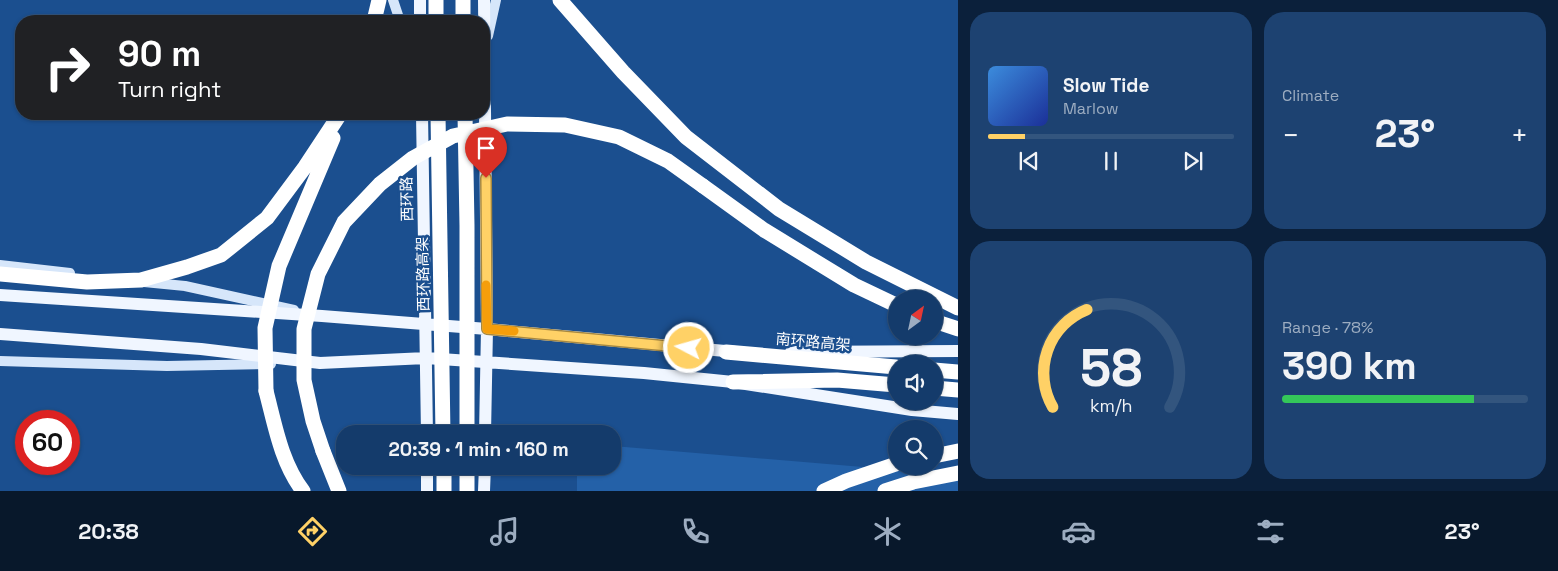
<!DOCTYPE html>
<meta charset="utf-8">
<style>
body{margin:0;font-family:"Space Grotesk","Noto Sans SC",sans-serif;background:#1d4271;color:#f1f3f6;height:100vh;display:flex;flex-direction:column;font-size:19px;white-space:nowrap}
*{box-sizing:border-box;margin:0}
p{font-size:16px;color:#9dadc1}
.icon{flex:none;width:28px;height:28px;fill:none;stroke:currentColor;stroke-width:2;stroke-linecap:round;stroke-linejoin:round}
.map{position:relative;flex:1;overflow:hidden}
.drawer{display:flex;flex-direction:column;gap:12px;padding:12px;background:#0b203b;width:600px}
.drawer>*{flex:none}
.top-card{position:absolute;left:15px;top:15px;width:475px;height:105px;border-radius:20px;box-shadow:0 1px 4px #0004,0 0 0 1px #33557e;background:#202124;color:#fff;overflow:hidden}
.needle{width:32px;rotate:33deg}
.controls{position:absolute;left:888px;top:290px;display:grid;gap:10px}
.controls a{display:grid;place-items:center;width:55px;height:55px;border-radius:50%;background:#143b6b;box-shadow:0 1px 4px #0004,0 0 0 1px #33557e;font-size:25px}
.speed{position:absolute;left:15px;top:410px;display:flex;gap:10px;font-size:25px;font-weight:700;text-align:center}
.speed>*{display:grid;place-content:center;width:65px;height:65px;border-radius:50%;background:#143b6b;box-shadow:0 1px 4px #0004,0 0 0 1px #33557e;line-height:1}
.speed .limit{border:8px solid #d22;background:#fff;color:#111}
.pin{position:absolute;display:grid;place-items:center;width:42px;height:42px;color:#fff;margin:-51px -21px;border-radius:50% 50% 50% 0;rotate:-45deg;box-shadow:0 0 5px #0007}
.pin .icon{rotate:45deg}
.me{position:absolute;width:55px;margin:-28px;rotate:276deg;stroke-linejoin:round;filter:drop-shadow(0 0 4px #0008)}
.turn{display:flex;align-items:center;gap:18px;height:105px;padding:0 20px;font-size:22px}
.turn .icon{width:65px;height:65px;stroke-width:2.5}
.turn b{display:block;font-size:35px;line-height:42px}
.big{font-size:38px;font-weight:700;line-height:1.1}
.drawer .widget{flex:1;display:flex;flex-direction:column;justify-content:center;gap:8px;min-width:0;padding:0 18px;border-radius:20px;background:#1d4271}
.drawer .dial{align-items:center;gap:0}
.dial svg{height:130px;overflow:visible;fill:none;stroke:#33557e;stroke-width:7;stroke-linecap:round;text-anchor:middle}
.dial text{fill:#f1f3f6;stroke:none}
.song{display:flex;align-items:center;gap:15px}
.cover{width:60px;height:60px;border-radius:8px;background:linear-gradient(135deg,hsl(210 70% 55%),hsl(230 70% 35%))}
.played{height:5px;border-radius:2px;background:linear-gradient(90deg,#ffd166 15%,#33557e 15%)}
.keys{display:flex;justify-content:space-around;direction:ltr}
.heat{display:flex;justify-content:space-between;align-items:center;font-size:28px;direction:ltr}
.charge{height:8px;border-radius:4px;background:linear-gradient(90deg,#34c759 78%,#33557e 0)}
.drawer .tiles{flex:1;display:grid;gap:12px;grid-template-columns:repeat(2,1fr)}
.trip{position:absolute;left:336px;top:425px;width:285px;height:50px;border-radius:20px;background:#143b6b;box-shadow:0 1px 4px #0004,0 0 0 1px #33557e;font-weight:700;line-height:50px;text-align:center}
.tabs{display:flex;height:80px;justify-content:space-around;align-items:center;background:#08182b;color:#9dadc1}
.tabs .icon{width:35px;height:35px}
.tabs .current{color:#ffd166}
.tabs b{font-size:22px;color:#f1f3f6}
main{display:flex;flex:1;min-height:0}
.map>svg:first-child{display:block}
.green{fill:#2461a8}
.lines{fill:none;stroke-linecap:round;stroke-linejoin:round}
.secondary{stroke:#d6e6fa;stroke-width:10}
.primary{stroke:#f0f6ff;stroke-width:12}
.highway{stroke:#fff;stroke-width:15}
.highway-bridge{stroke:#fff;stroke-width:15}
.route-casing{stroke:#a68842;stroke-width:12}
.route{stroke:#ffd166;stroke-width:9}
.slow{stroke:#f59e0b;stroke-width:9}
.labels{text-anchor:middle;stroke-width:5;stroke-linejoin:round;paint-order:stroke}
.street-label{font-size:15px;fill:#fff;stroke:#1b4f8f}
</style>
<main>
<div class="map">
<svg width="958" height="491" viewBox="0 0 958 491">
<rect width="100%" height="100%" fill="#1b4f8f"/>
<path class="green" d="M613,446l345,29v16h-381v-25h35z"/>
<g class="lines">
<path class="secondary" d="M393,0l7,21
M488,36l8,-36
M0,265l70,8
M144,282l41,4 109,24
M0,361l167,5 104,-2"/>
<path class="primary" d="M420,0v21
M484,0l3,329 -2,105
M422,114l5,320
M0,295l322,21 165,13 249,23
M0,334l201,15 119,14 106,-5 218,15 89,9 179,28 46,4
M791,352l167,-1
M427,466v25
M484,491l1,-25"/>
<path class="highway" d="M436,0v21
M463,0v21
M560,0l63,72 63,65 93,72 87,53 92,46
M374,21l5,-21
M703,186l61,44 90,55 42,20
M934,321l24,8
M726,352l170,15
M934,370l24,2
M733,382l104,-2 59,5
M934,388l24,2
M266,391c9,34 15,71 37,100
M323,451l16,40
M934,456l24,-5
M444,466v25
M467,466v25
M824,491l22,-10 50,-17
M885,491l28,-9 45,-9"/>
<path class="highway-bridge" d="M438,114l5,320
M465,114l2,112v208
M0,274l87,8 54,-2 46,-13 34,-12 46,-37 38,-51 35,-53
M266,391l-1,-63 14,-62 54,-128
M323,451l-10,-30 -9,-41v-51l14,-55 26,-52 36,-38 33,-26 40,-22 54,-12 58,1 54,12 49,24 35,25"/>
</g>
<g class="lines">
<defs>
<path id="route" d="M486,178l1,151 202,19"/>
</defs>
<use href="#route" class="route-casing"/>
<use href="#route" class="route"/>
<path class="slow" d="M486,285l1,44 27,2"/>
</g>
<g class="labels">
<g class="street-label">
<text transform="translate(407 199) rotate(-91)" y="5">西环路</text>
<text transform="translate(423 274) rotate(-91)" y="5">西环路高架</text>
<text transform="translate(813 342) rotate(5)" y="5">南环路高架</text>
</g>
</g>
</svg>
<div class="controls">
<a><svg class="needle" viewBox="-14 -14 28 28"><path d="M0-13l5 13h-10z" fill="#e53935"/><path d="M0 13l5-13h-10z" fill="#9dadc1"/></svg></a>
<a><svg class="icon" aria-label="sound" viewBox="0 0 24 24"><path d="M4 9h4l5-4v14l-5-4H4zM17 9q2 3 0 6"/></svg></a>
<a><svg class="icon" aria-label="search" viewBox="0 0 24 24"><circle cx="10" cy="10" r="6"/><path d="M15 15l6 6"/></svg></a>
</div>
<div class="speed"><div class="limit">60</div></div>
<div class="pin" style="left:486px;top:178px;background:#d93025"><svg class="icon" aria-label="arrive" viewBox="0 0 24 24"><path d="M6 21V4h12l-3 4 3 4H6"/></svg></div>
<svg class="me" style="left:689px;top:348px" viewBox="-20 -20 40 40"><circle r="17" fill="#ffd166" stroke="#fff" stroke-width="3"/><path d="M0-11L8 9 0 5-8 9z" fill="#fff"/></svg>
<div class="trip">20:39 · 1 min · 160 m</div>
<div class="top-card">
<div class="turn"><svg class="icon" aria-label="right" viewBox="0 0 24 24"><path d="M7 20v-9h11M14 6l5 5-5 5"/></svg><div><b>90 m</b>Turn right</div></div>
</div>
</div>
<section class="drawer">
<div class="tiles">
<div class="widget">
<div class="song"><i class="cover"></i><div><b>Slow Tide</b><p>Marlow</p></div></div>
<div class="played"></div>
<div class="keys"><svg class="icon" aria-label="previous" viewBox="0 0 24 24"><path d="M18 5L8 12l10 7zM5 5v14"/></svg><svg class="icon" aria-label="pause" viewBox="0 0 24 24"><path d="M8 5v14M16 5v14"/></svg><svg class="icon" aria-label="next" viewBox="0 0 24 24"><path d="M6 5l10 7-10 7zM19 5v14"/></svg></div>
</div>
<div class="widget"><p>Climate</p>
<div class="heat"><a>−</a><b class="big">23°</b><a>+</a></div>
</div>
<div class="widget dial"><svg viewBox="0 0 100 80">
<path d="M14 69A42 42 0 1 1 86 69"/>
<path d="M14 69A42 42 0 0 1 35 9" stroke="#ffd166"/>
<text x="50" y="56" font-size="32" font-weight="700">58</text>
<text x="50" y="72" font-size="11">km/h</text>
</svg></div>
<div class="widget"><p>Range · 78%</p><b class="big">390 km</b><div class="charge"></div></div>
</div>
</section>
</main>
<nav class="tabs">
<b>20:38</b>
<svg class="icon current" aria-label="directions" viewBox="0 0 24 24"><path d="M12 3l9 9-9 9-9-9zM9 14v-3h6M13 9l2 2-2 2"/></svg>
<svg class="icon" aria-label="music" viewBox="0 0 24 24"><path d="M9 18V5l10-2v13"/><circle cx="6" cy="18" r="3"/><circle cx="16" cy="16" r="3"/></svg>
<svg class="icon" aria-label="phone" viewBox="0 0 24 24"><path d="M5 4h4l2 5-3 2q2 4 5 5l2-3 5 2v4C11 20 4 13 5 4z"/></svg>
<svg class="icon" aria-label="climate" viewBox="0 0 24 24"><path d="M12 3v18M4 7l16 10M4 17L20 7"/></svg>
<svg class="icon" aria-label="car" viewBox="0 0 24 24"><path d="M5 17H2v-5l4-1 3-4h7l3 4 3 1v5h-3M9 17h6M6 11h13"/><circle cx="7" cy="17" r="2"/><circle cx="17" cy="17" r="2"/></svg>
<svg class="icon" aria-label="filters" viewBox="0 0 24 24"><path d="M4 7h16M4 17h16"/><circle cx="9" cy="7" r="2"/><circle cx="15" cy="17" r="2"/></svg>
<b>23°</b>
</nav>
